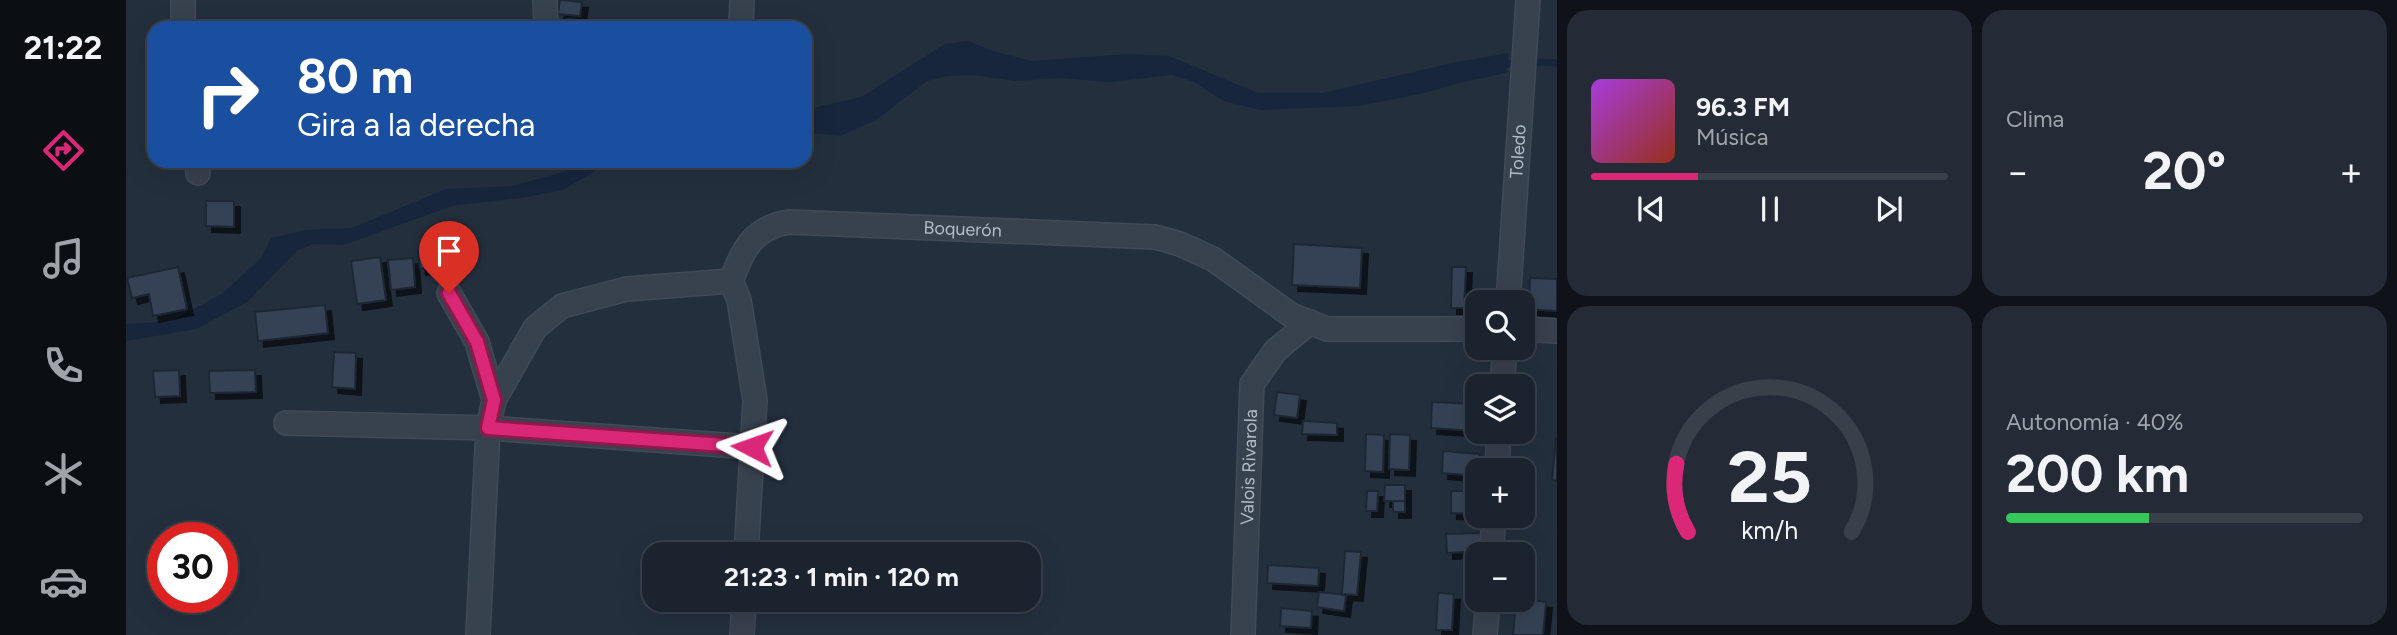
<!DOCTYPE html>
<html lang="es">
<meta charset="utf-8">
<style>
body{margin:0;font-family:Figtree,sans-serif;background:#242b36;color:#f1f3f6;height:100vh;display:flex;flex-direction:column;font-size:26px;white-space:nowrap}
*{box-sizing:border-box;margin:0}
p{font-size:23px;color:#a0a4aa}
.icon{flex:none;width:38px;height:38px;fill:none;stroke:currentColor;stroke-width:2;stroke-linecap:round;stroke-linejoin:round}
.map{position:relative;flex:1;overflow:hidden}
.side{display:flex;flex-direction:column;gap:10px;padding:10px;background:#0f1319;width:840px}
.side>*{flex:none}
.guide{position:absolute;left:21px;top:21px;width:665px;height:147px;border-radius:21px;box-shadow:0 7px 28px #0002,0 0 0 2px #39404a;background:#1a4fa0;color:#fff;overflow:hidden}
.controls{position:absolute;left:1339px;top:290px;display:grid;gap:14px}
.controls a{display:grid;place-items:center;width:70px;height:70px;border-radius:14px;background:#1b232e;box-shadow:0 7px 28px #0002,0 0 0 2px #39404a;font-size:35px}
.speed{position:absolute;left:21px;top:522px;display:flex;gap:14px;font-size:35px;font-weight:700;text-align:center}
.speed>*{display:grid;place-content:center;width:91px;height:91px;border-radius:50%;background:#1b232e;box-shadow:0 7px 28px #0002,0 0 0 2px #39404a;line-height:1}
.speed .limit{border:10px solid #d22;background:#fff;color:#111}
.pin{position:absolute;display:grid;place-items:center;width:60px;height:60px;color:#fff;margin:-72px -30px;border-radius:50% 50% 50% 0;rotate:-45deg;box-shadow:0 0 7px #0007}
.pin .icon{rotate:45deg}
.me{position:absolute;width:77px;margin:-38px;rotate:274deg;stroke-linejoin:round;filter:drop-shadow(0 0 5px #0008)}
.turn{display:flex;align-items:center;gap:24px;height:147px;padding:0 35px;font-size:32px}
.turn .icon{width:91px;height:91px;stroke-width:2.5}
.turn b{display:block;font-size:49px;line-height:60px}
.big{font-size:52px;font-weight:700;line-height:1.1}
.side .widget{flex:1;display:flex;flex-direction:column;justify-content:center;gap:10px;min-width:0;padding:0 24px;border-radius:21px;background:#242b36}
.side .dial{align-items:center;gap:0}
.dial svg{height:182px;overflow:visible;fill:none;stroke:#39404a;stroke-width:7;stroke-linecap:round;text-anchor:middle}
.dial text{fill:#f1f3f6;stroke:none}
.song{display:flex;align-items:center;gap:21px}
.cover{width:84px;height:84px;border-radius:10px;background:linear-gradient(135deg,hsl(280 70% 55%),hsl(10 70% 35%))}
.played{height:7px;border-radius:4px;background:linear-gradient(90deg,#db2777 30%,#39404a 30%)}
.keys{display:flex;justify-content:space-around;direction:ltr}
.heat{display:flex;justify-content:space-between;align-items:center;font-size:38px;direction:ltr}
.charge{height:10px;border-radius:5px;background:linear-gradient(90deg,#34c759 40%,#39404a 0)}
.side .tiles{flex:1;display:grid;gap:10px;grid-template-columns:repeat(2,1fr)}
.trip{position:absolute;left:516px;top:542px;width:399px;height:70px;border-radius:21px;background:#1b232e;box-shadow:0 7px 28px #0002,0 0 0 2px #39404a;font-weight:700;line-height:70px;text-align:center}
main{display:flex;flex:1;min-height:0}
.tab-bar{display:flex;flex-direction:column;width:126px;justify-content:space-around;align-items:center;background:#0b0e12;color:#a0a4aa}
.tab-bar .icon{width:49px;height:49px}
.tab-bar .selected{color:#db2777}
.tab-bar b{font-size:32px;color:#f1f3f6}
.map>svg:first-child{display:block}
.water{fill:#17263c}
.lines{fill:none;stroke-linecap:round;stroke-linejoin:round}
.stream{stroke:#17263c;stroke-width:7}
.building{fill:#364354;stroke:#1f2835;stroke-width:2;filter:url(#shadow)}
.minor-casing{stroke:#414a57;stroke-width:26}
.minor{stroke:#38414e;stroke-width:23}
.route-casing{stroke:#8e194d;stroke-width:18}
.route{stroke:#db2777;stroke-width:12}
.labels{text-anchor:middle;stroke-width:7;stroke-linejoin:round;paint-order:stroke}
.street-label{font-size:18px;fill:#b4bcc9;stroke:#1d2633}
</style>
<main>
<nav class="tab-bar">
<b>21:22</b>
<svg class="icon selected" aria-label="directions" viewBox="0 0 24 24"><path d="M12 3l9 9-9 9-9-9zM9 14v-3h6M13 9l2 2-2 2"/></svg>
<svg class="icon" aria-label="music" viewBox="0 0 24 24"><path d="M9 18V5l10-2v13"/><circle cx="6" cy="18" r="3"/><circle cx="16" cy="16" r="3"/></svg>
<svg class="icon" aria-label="phone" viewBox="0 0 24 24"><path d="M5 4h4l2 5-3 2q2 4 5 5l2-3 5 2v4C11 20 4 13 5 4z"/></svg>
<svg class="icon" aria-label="climate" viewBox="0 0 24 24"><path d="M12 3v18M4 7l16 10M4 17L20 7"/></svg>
<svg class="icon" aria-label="car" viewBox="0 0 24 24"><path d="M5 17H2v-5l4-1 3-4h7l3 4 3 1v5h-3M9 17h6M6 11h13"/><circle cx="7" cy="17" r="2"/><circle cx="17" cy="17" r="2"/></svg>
</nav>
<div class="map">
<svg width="1431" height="635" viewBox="0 0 1431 635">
<defs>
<filter id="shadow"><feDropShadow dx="6" dy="6" stdDeviation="0" flood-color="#0009"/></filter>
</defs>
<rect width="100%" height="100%" fill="#242f3e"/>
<path class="water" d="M842,41l25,10 39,10 95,-7 42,2 89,37h65l129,-30 57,-10 -3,20 -43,9 -43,12 -62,12 -98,4 -37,-9 -29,-19 -22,-7 -63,7 -49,-4 -45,3 -43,-6 -24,1 -21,5 -51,39 -36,16 -35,-4v-22l56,-13 84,-53z
M450,161h28l-12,12 -30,17 -35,7 -75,9 -108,39 -30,-1 -16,6 -51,52 -51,27 -70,12v-17l45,-3 51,-27 39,-36 10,-20 35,-8 46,-2 94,-39 66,-3 52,-14z"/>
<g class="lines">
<path class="stream" d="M1373,64c20,1 37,-4 58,-1"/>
</g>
<path class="building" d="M434,0l22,2 -2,14 -22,-2z
M441,19l19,2 -1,7h-19z
M80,201h28v26l-28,-1z
M1168,244l68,4 -2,40 -68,-3z
M315,248l3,18 -24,3 -2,-18z
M254,257l6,43 -29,4 -6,-43z
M287,258l2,29 -24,3 -3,-30z
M52,267l9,42 -34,7 -4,-22 -17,4 -5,-20z
M1326,267h14l-2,41h-13z
M1404,278l27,1v32l-28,-2z
M199,305l3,28 -70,8 -3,-29z
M208,352l22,1 -1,36 -23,-2z
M53,370l1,26 -25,1 -2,-26z
M129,370l1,22 -46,1 -1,-22z
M1151,392l23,3 -3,23 -23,-3z
M1306,402l45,2v27l-46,-3z
M1177,421l34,2v12l-35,-1z
M1240,434l18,1 -1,37 -18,-1z
M1264,434l20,1 -1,35 -20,-1z
M1430,438h1v43l-5,-1z
M1317,451l37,3 -3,22 -35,-3z
M1259,485h20v16h-21z
M1241,491h11l-1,20h-11z
M1325,491h26v23l-26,-1z
M1267,501h12v11h-12z
M1354,533l1,18 -34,2 -1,-19z
M1219,551l16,1 -4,43 -15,-1z
M1142,565l51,3 -1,18 -51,-3z
M1193,592l27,3 -2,16 -27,-4z
M1312,593l16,1 -2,36h-16z
M1396,599l24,3 -3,33h-30l3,-35z
M1155,608l31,3 -1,17 -31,-2z"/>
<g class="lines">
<defs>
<g id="minor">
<path d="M57,0v28"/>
<path d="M419,0l1,28"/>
<path d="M615,23l1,-23"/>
<path d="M71,161l1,12"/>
<path d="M323,293l28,49 17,58 -6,28 -10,207"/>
<path id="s1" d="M1382,303l20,-303"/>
<path d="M1396,329l35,2"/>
<path d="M1376,387l3,-39"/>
<path d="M368,400l41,-72 27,-22 65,-17 104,-8"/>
<path d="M160,423l202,5 264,19"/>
<path d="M1371,471l2,-39"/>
<path id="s2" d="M620,555l9,-155 -16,-100 -8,-19c12,-32 22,-53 58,-59l366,15 25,7 33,15 78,56 36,14h150"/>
<path d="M1365,555l3,-39"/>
<path d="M616,635l2,-35"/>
<path id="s3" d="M1117,635l9,-251 23,-33 35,-29"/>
<path d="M1359,635l3,-35"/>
</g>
</defs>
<use href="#minor" class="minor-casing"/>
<use href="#minor" class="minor"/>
</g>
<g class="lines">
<defs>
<path id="route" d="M323,293l28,49 17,58 -6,28 264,19"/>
</defs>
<use href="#route" class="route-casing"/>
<use href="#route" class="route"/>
</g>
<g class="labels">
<g class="street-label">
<text dy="6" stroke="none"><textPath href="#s1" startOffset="152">Toledo</textPath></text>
<text dy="6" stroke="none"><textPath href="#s2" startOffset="539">Boquerón</textPath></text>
<text dy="6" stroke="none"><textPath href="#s3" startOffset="168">Valois Rivarola</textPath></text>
</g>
</g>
</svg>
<div class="controls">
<a><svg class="icon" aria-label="search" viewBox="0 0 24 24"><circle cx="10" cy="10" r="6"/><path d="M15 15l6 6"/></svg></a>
<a><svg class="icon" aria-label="layers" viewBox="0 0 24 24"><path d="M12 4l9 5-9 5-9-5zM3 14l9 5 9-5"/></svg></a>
<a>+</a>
<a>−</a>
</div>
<div class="speed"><div class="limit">30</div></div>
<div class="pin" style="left:323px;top:293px;background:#d93025"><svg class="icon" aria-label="arrive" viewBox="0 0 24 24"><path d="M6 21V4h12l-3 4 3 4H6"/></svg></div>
<svg class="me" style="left:626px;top:447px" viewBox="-20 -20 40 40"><path d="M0-17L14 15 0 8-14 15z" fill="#db2777" stroke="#fff" stroke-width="4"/></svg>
<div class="trip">21:23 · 1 min · 120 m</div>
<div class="guide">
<div class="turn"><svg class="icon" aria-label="right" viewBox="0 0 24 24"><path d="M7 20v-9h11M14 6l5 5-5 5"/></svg><div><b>80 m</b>Gira a la derecha</div></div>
</div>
</div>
<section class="side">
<div class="tiles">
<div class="widget">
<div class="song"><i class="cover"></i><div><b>96.3 FM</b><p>Música</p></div></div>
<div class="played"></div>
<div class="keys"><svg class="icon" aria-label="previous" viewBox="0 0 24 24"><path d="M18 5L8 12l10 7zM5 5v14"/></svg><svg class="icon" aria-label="pause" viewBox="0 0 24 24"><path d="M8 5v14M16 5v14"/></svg><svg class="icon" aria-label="next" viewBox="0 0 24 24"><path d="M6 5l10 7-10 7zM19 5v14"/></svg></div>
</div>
<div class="widget"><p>Clima</p>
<div class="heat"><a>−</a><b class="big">20°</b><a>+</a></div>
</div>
<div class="widget dial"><svg viewBox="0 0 100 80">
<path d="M14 69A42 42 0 1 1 86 69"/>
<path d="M14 69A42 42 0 0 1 9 39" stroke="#db2777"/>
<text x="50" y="56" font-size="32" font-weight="700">25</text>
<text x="50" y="72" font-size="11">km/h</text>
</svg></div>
<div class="widget"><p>Autonomía · 40%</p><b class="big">200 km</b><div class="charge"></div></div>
</div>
</section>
</main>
